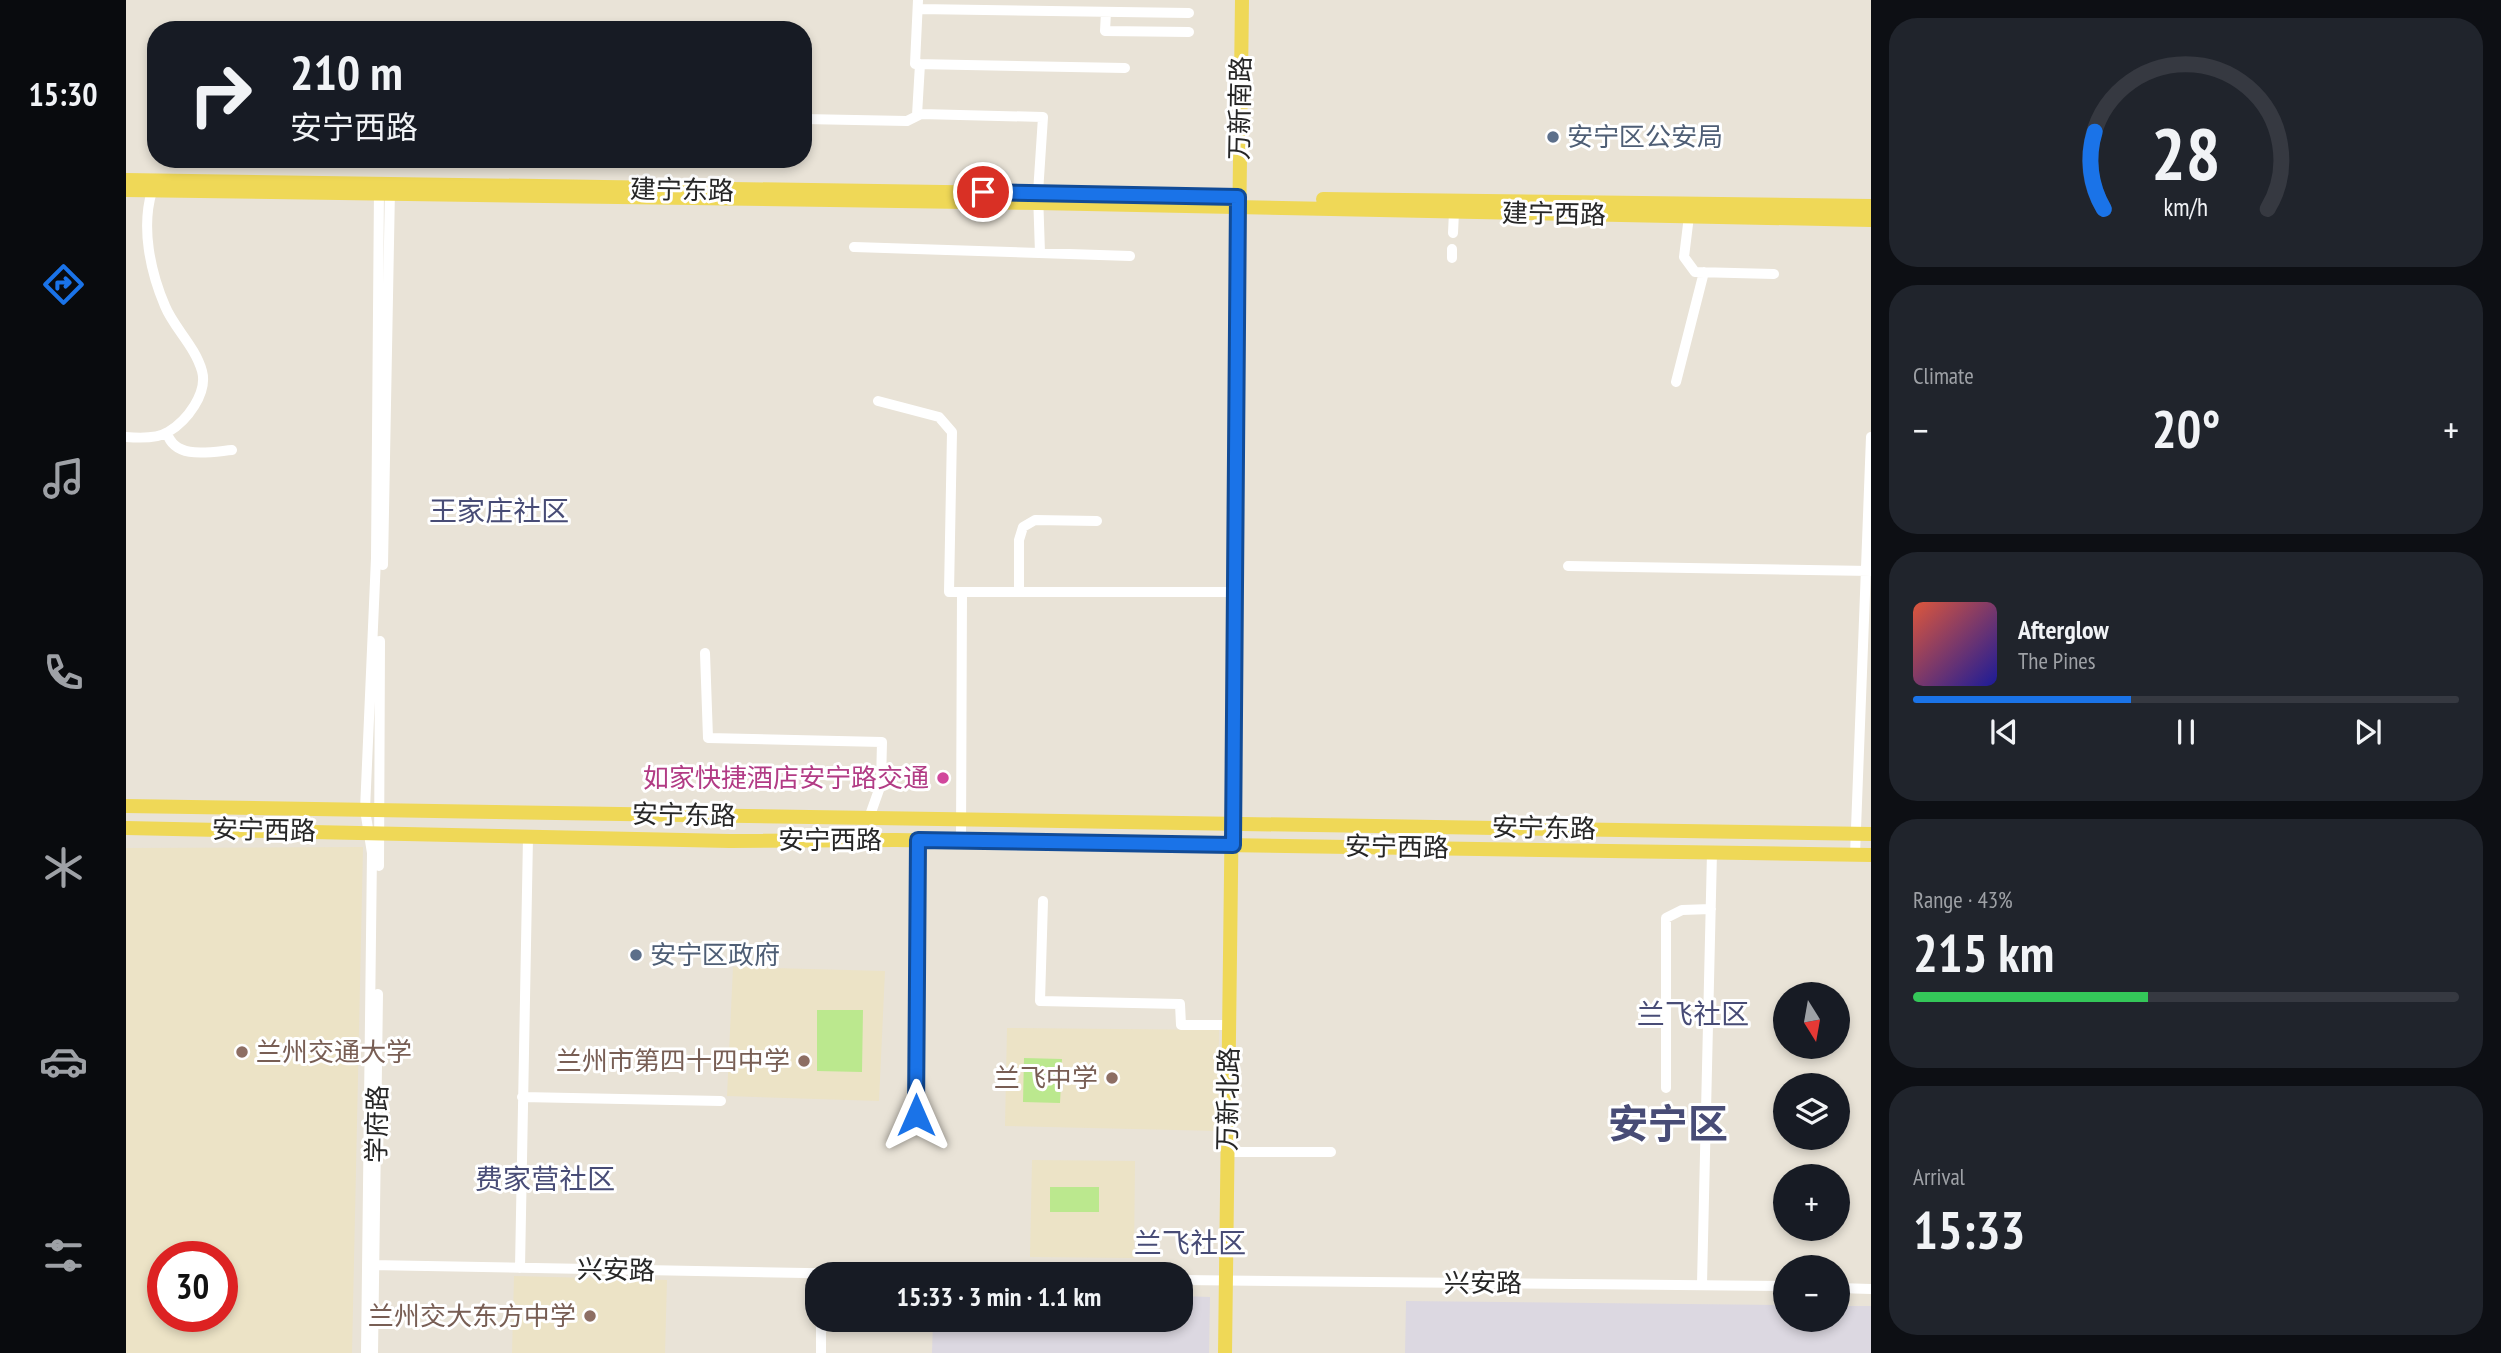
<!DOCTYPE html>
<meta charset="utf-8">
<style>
body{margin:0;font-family:"PT Sans Narrow","Noto Sans SC",sans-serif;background:#20242c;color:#f1f3f6;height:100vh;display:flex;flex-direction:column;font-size:26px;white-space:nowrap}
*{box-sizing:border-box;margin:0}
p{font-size:23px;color:#9ea1a6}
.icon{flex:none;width:38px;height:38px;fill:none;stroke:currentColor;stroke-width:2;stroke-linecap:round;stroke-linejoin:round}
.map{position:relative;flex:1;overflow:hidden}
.details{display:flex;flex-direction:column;gap:18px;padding:18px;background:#0d0f14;width:630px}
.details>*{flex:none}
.top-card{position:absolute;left:21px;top:21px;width:665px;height:147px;border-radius:28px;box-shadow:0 4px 10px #0003;background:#171b24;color:#f1f3f6;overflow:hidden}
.needle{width:46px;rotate:169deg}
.buttons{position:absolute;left:1647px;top:982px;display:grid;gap:14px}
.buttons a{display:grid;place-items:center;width:77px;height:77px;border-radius:50%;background:#171b24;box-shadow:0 4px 10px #0003;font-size:35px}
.speed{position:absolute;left:21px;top:1241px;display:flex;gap:14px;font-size:35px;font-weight:700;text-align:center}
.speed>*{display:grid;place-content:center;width:91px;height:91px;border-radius:50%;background:#171b24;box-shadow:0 4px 10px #0003;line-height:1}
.speed .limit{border:10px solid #d22;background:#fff;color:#111}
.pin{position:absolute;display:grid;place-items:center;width:60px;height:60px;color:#fff;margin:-30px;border:4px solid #fff;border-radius:50%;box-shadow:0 2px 7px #0007}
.me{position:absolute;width:77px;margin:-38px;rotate:0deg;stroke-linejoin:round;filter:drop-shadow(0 0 5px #0008)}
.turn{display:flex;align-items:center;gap:24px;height:147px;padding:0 28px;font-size:32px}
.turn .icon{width:91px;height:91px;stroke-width:2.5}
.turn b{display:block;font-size:49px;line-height:60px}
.big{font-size:52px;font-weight:700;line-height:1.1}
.details .card{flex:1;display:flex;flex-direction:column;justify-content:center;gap:10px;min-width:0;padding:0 24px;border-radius:28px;background:#20242c}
.details .dial{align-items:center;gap:0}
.dial svg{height:182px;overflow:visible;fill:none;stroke:#363941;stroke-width:7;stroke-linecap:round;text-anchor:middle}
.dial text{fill:#f1f3f6;stroke:none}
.song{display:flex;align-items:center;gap:21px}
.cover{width:84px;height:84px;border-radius:10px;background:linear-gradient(135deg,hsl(10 70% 55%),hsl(240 70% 35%))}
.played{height:7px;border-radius:4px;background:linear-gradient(90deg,#1a73e8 40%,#363941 40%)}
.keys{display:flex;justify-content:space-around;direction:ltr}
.heat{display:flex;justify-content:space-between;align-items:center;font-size:38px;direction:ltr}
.charge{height:10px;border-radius:5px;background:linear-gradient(90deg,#34c759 43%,#363941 0)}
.trip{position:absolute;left:679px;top:1262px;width:388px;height:70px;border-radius:28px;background:#171b24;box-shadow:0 4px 10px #0003;font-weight:700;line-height:70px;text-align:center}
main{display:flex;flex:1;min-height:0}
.menu{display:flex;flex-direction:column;width:126px;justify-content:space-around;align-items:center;background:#090b0e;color:#9ea1a6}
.menu .icon{width:49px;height:49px}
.menu .selected{color:#1a73e8}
.menu b{font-size:32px;color:#f1f3f6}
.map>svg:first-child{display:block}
.industrial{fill:#dcd8e1}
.education{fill:#ece3c6;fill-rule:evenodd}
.pitch{fill:#bbe88e}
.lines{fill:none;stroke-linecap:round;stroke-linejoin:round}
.minor{stroke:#fff;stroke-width:10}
.major{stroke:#efd857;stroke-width:14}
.route-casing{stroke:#114b97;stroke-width:18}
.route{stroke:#1a73e8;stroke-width:12}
.service-dot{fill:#5c6f8a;stroke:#fff;stroke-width:2.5}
.hotel-dot{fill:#d1479c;stroke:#fff;stroke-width:2.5}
.education-dot{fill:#8d6e63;stroke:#fff;stroke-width:2.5}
.labels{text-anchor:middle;stroke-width:6;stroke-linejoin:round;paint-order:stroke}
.street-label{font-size:26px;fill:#262626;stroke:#fff}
.service-label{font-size:26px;fill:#4e5e75;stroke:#fff;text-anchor:start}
.hotel-label{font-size:26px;fill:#b23c85;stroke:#fff;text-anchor:end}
.education-label{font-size:26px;fill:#785e54;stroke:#fff;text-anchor:end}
.neighbourhood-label{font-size:28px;fill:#484c76;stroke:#fff}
.town-label{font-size:40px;font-weight:bold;fill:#484c76;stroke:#fff}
</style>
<main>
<nav class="menu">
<b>15:30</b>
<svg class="icon selected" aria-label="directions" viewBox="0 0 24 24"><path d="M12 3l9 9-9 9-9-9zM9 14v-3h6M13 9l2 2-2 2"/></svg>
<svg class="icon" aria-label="music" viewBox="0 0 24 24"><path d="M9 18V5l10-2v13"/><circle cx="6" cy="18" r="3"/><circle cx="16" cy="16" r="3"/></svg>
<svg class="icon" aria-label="phone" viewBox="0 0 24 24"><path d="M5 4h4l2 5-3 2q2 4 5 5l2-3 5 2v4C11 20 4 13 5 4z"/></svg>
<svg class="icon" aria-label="climate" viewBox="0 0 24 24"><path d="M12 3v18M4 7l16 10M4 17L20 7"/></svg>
<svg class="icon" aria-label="car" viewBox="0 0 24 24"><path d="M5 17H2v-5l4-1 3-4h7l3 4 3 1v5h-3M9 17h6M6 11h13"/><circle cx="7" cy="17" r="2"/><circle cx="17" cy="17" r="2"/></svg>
<svg class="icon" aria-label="filters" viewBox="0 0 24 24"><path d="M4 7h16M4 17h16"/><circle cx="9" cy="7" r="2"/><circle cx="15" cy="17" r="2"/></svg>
</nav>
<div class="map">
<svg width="1745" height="1353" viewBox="0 0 1745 1353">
<rect width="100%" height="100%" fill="#e9e3d7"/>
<path class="industrial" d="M1055,1296l29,1 -1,56h-277l1,-33h248z
M1280,1301l379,4v15h53v-14h33v47h-466z"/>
<path class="education" d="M237,847l-11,506h-226v-505zM37,1256h59v60h-59z
M607,967l152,4 -6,130 -152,-5z
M881,1028l212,2 -1,101 -213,-5z
M906,1160l103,1 -1,97 -104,-1z
M388,1276l153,4 -2,73h-153z"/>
<path class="pitch" d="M691,1010h46l-1,62 -45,-1z
M898,1058l38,1 -2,44 -37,-1z
M924,1187h49v25h-49z"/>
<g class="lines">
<path class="minor" d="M792,0l-3,64 210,4
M792,9l271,4
M980,12l-1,19 84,1
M791,115l3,-51
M677,119l104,2 14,-7 122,3 -5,76 2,60
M1563,216l-5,41 11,15 79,2
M1327,233l1,-21
M728,247l276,9
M1326,258v-9
M1550,382l28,-110
M752,401l61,16 13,15 -3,160h13
M41,433c8,27 43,19 65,17
M0,437c12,1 31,2 42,-5 19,-11 40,-39 34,-61 -7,-25 -28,-43 -37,-65 -15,-35 -24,-79 -13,-115
M257,565l7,-376
M1442,566l303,5
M893,592v-52l4,-13 12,-7 62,1
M579,653l3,85 174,4 -1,42 -12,34
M835,841l1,-249h272
M1729,855l16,-418
M253,866l1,-225
M917,901l-3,100 140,3 1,21h48
M1540,1088v-170l16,-8 29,-1
M396,1097l199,4
M790,1115l2,-275
M1102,1152h103
M245,1265l493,9
M394,1268l8,-431
M1055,1280l604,6
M1576,1284l10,-432
M1712,1288l33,1
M240,1353l6,-500 -7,-43 11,-252 3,-370
M247,1353l5,-359
M695,1353v-33"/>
<path class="major" d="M0,180l883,13
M0,190l912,13 833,17
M1197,199l548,7
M0,806l1745,28
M0,828l604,13 166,-1 975,15
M1099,1353l17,-1353"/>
</g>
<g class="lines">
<defs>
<path id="route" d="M790,1115l2,-275 315,5 5,-648 -255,-5"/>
</defs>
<use href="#route" class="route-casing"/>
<use href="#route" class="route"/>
</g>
<g class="service-dot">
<circle cx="1427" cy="137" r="7"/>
<circle cx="510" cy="955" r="7"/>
</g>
<circle class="hotel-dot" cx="817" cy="778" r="7"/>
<g class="education-dot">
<circle cx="116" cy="1052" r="7"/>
<circle cx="678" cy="1061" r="7"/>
<circle cx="986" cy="1078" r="7"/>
<circle cx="464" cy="1316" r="7"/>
</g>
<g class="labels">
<g class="street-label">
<text transform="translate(1114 108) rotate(-89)" y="9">万新南路</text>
<text transform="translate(556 190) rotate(1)" y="9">建宁东路</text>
<text transform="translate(1428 214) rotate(1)" y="9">建宁西路</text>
<text transform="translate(558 815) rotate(1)" y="9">安宁东路</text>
<text transform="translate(1418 828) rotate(1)" y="9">安宁东路</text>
<text transform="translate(138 830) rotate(1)" y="9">安宁西路</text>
<text x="704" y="849">安宁西路</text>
<text transform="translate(1271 847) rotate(1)" y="9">安宁西路</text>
<text transform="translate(1102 1099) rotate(-89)" y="9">万新北路</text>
<text transform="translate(251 1124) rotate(-89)" y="9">学府路</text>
<text transform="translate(490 1270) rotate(1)" y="9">兴安路</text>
<text x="1357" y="1292">兴安路</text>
</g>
<g class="service-label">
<text x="1441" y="146">安宁区公安局</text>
<text x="524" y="964">安宁区政府</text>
</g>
<g class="hotel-label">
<text x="803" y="787">如家快捷酒店安宁路交通</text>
</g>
<g class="education-label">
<text x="130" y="1061" text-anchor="start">兰州交通大学</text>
<text x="664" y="1070">兰州市第四十四中学</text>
<text x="972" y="1087">兰飞中学</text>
<text x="450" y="1325">兰州交大东方中学</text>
</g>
<g class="neighbourhood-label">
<text x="373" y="521">王家庄社区</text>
<text x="1567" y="1024">兰飞社区</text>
<text x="419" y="1189">费家营社区</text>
<text x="1064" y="1253">兰飞社区</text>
</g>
<g class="town-label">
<text x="1542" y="1138">安宁区</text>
</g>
</g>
</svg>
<div class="buttons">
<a><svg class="needle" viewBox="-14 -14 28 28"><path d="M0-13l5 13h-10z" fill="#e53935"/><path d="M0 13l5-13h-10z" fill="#9ea1a6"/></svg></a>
<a><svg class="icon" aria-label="layers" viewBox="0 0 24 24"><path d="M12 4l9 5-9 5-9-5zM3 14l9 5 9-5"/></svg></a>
<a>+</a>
<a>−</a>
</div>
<div class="speed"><div class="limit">30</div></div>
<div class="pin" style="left:857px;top:192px;background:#d93025"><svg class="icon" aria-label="arrive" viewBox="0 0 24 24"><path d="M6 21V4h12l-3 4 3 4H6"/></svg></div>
<svg class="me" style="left:790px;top:1115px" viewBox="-20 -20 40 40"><path d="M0-17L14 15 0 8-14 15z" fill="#1a73e8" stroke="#fff" stroke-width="4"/></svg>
<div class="trip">15:33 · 3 min · 1.1 km</div>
<div class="top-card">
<div class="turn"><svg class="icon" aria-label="right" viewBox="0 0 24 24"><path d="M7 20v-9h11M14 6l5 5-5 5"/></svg><div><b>210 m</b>安宁西路</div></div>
</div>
</div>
<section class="details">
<div class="card dial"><svg viewBox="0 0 100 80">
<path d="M14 69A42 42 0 1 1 86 69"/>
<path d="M14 69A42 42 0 0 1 10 35" stroke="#1a73e8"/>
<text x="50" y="56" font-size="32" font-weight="700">28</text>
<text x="50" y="72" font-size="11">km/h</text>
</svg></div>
<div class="card"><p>Climate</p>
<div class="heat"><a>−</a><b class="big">20°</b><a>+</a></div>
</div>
<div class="card">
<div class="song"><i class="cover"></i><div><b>Afterglow</b><p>The Pines</p></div></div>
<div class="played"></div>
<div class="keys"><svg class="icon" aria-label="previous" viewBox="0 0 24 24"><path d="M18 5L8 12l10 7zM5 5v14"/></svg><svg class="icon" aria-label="pause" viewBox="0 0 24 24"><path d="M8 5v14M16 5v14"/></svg><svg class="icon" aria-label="next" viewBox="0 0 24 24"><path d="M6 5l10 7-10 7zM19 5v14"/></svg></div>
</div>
<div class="card"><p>Range · 43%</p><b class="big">215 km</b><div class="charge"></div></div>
<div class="card"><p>Arrival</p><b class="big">15:33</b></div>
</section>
</main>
